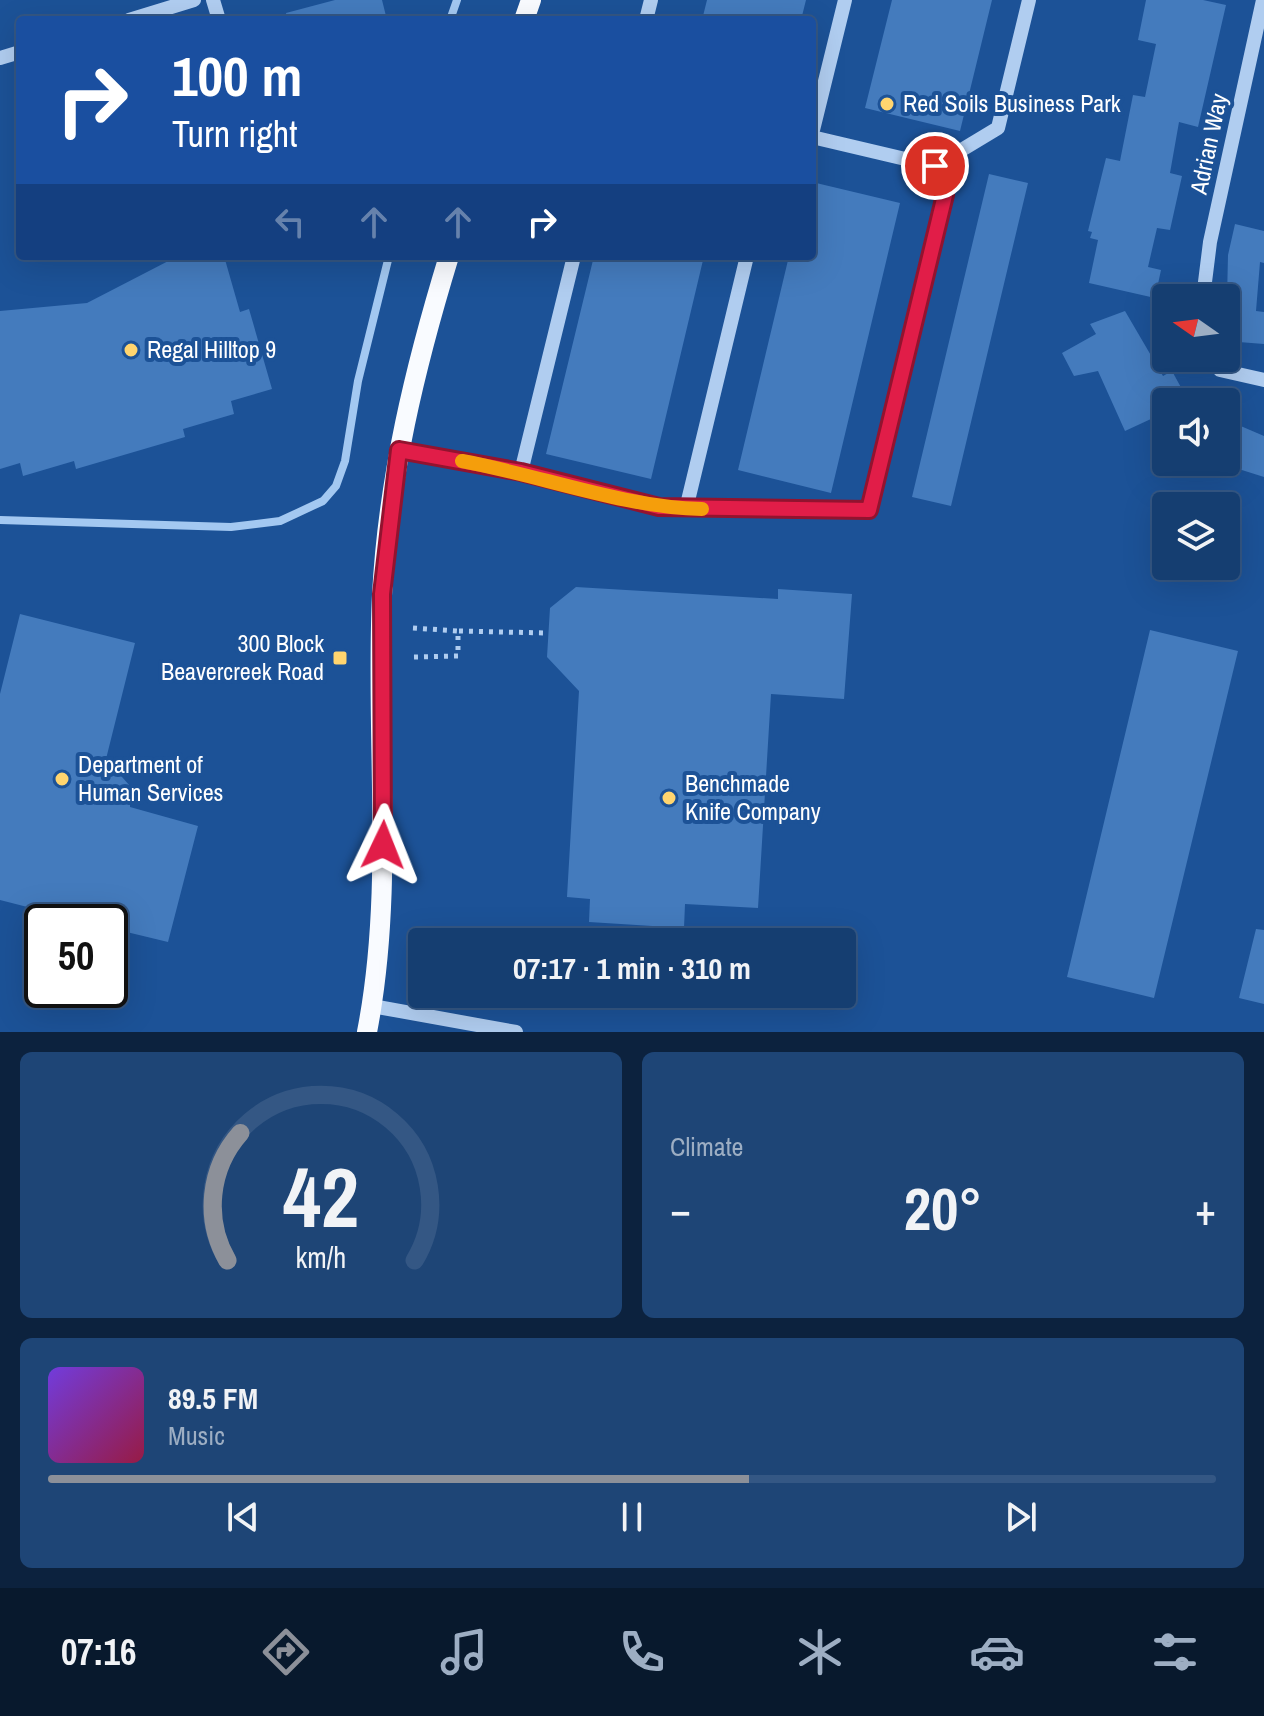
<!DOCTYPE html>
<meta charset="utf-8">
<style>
body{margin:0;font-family:"Archivo Narrow",sans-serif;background:#1e4576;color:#f1f3f6;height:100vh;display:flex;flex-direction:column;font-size:30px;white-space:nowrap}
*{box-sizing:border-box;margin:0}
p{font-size:26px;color:#9daec3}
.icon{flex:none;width:44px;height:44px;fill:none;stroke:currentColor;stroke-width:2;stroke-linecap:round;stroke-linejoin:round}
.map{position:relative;height:1032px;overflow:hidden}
.sheet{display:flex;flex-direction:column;gap:20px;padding:20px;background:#0c223e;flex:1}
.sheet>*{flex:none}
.hud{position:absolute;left:16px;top:16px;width:800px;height:244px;border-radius:8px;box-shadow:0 8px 32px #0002,0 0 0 2px #345784;background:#1a4fa0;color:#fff;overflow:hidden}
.needle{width:52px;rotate:284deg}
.tools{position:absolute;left:1152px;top:284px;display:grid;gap:16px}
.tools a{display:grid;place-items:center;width:88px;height:88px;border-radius:8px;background:#153e71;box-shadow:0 8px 32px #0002,0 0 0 2px #345784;font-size:40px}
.speed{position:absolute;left:24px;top:904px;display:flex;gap:16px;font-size:40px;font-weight:700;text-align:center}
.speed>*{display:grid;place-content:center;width:104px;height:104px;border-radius:50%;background:#153e71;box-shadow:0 8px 32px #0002,0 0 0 2px #345784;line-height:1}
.speed .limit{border:4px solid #111;border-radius:12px;background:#fff;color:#111}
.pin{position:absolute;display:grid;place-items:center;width:68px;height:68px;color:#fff;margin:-34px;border:4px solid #fff;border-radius:50%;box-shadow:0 2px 8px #0007}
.me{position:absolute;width:88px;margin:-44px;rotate:2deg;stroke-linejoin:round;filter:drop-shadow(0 0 6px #0008)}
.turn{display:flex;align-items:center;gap:28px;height:168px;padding:0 24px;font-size:36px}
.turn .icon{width:104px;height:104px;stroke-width:2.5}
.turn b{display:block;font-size:56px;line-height:68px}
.lanes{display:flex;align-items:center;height:76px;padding:0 24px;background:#0003;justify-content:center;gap:40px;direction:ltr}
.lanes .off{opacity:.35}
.big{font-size:60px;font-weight:700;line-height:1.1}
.sheet .tile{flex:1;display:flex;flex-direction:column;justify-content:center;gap:12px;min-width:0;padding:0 28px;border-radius:12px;background:#1e4576}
.sheet .dial{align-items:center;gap:0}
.dial svg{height:208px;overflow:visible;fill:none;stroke:#345784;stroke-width:7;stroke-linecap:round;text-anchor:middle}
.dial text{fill:#f1f3f6;stroke:none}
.song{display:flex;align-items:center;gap:24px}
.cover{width:96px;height:96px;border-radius:12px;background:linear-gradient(135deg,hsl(260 70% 55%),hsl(340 70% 35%))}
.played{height:8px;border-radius:4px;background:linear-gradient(90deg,#8c9099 60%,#345784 60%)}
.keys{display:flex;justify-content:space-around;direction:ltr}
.heat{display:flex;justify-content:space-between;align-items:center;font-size:44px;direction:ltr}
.sheet .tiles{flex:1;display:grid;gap:20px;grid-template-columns:1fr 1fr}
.tile:last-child{grid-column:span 2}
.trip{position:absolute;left:408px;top:928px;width:448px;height:80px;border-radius:8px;background:#153e71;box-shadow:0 8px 32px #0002,0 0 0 2px #345784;font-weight:700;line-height:80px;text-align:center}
.dock{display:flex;height:128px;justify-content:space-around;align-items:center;background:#08192d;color:#9daec3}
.dock .icon{width:56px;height:56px}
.dock .on{color:#8c9099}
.dock b{font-size:36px;color:#f1f3f6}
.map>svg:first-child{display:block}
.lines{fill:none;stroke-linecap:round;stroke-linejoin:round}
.stream{stroke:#a3c8f1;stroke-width:8}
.building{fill:#447bbd}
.path{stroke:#b0cdf0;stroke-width:5;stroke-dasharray:4 6;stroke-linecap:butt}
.minor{stroke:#b0cdf0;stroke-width:14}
.major{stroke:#f9fbff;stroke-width:20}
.route-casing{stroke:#92132f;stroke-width:20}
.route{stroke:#e11d48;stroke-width:14}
.slow{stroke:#f59e0b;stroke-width:14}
.poi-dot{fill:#ffd56f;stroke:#1c5297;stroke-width:3}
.labels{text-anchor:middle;stroke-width:8;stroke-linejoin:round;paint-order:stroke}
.poi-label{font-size:24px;fill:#fff;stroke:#1c5297;text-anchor:start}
.street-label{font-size:24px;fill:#fff;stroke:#1c5297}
</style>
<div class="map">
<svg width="1264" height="1032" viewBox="0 0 1264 1032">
<rect width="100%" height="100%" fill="#1c5297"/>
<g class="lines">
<path class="stream" d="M450,20l7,-20
M0,520l231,7 49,-6 43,-20 13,-15 9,-25 13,-80 31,-125"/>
</g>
<path class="building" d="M335,0h47l5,20h-100l-1,-7z
M707,0h99l-5,20h-99z
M892,0h100l-32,131 -95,-23z
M1146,0h57l23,5 -28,122 -19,-5 -9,51 12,3 -12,54 -13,-2 -9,39 13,3 -6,28 -66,-15 9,-43 -8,-2 2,-6 -4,-1 18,-73 14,3 13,-66 12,2 11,-53 -18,-4z
M989,174l39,9 -77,323 -39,-9z
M812,182l88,21 -69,290 -93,-23 51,-214h23z
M1235,224l29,7v32l-4,-1 -4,49 8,1v32l-38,-3 2,-86z
M178,256h46l16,56 9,-3 23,80 -41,12 3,13 -51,15 2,8 -109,32 -2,-8 -51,15 -3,-13 -20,6v-158l87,-8z
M594,256h110l-53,223 -105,-25z
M1125,311l38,65 9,-5 17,31h-23v10l-41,19 -27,-60 -24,5 -12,-23 34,-19 -6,-10z
M1236,424l28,12v41l-38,-12v-39l7,3z
M576,587l202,12v-10l74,5 -8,105 -73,-5 -13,214 -73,-4 -1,24 -95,-6 1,-23 -23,-2 12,-206 -32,-34 3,-49z
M20,614l115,29 -29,116 24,27v21l68,19 -30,116 -58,-14v-6h-24l-86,-22v-206z
M1150,630l88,21 -84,347 -87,-21z
M1256,929l8,1v74l-25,-6z"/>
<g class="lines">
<path class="path" d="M413,628l45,3
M414,657l44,-1v-25l90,2"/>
<path class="minor" d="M213,0l6,20
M129,20l65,-20
M646,20l5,-20
M0,58l20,-6
M812,134l33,-134
M812,137l123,29 63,-38 31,-128
M1203,298l7,-56 53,-242
M1211,358l9,12 44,10
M399,450l122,22 138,35 210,3 76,-315 -10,-29
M521,472l53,-216
M686,509l61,-253
M372,1006l144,26"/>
<path class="major" d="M524,20l7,-20
M367,1032c28,-144 8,-292 15,-437 6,-116 33,-228 67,-339"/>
</g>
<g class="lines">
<defs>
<path id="route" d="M383,845l-1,-251 17,-144 122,22 138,35 210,3 76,-315 -10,-29"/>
</defs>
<use href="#route" class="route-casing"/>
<use href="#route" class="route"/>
<path class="slow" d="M462,461c77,14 164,47 240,48"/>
</g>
<g class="poi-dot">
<circle cx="887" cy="104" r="8"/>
<circle cx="131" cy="350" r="8"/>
<rect x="332" y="650" width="16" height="16" rx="4"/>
<circle cx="62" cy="779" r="8"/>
<circle cx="669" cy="798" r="8"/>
</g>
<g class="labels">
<g class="poi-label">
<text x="903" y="112">Red Soils Business Park</text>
<text x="147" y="358">Regal Hilltop 9</text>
<text x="324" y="652" text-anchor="end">300 Block<tspan x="324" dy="28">Beavercreek Road</tspan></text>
<text x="78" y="773">Department of<tspan x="78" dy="28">Human Services</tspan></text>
<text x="685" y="792">Benchmade<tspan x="685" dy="28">Knife Company</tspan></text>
</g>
<g class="street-label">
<text transform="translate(1209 144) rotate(-78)" y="8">Adrian Way</text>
</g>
</g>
</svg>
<div class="tools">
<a><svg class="needle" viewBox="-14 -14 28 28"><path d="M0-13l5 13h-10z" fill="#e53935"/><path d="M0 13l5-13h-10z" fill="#9daec3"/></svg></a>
<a><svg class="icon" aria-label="sound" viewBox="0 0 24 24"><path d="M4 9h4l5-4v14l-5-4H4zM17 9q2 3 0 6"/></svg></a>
<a><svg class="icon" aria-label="layers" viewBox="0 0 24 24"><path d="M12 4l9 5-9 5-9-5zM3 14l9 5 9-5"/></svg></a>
</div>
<div class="speed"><div class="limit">50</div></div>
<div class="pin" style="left:935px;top:166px;background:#d93025"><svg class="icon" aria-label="arrive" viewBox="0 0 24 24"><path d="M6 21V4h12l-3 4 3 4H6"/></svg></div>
<svg class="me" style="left:383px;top:845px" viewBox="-20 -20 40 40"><path d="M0-17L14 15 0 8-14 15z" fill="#e11d48" stroke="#fff" stroke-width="4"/></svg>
<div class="trip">07:17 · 1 min · 310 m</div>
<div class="hud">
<div class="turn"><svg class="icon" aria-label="right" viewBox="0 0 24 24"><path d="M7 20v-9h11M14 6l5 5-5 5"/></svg><div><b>100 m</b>Turn right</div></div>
<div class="lanes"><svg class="icon off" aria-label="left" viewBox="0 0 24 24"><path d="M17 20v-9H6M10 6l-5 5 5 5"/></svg><svg class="icon off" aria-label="ahead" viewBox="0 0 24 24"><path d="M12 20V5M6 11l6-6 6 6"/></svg><svg class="icon off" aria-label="ahead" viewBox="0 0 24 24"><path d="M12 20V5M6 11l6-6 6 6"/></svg><svg class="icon" aria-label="right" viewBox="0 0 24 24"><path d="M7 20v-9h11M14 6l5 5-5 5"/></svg></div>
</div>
</div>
<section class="sheet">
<div class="tiles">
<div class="tile dial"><svg viewBox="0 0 100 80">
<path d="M14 69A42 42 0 1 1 86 69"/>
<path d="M14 69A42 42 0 0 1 19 20" stroke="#8c9099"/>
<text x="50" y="56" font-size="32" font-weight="700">42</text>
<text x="50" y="72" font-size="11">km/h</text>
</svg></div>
<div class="tile"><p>Climate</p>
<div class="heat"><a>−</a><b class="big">20°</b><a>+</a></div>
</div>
<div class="tile">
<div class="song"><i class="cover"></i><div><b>89.5 FM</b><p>Music</p></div></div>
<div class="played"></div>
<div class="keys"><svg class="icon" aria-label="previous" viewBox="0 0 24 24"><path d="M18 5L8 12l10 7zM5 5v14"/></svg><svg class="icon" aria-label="pause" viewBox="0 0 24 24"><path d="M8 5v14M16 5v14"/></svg><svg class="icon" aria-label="next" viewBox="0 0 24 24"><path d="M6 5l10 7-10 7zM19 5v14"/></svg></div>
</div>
</div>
</section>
<nav class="dock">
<b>07:16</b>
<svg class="icon on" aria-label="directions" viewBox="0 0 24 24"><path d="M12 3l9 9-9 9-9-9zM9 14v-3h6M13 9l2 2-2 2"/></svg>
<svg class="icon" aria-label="music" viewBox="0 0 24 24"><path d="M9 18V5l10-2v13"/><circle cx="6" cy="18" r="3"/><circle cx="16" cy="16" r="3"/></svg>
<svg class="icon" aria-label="phone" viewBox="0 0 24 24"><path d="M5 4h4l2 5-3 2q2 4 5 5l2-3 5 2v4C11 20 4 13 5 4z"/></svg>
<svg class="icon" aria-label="climate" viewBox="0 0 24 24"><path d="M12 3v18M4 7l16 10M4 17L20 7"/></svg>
<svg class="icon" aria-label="car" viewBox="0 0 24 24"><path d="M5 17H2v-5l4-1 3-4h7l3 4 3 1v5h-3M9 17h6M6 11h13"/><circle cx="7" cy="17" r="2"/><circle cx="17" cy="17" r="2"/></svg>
<svg class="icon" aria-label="filters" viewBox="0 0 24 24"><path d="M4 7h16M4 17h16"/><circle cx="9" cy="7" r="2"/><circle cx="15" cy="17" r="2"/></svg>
</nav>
